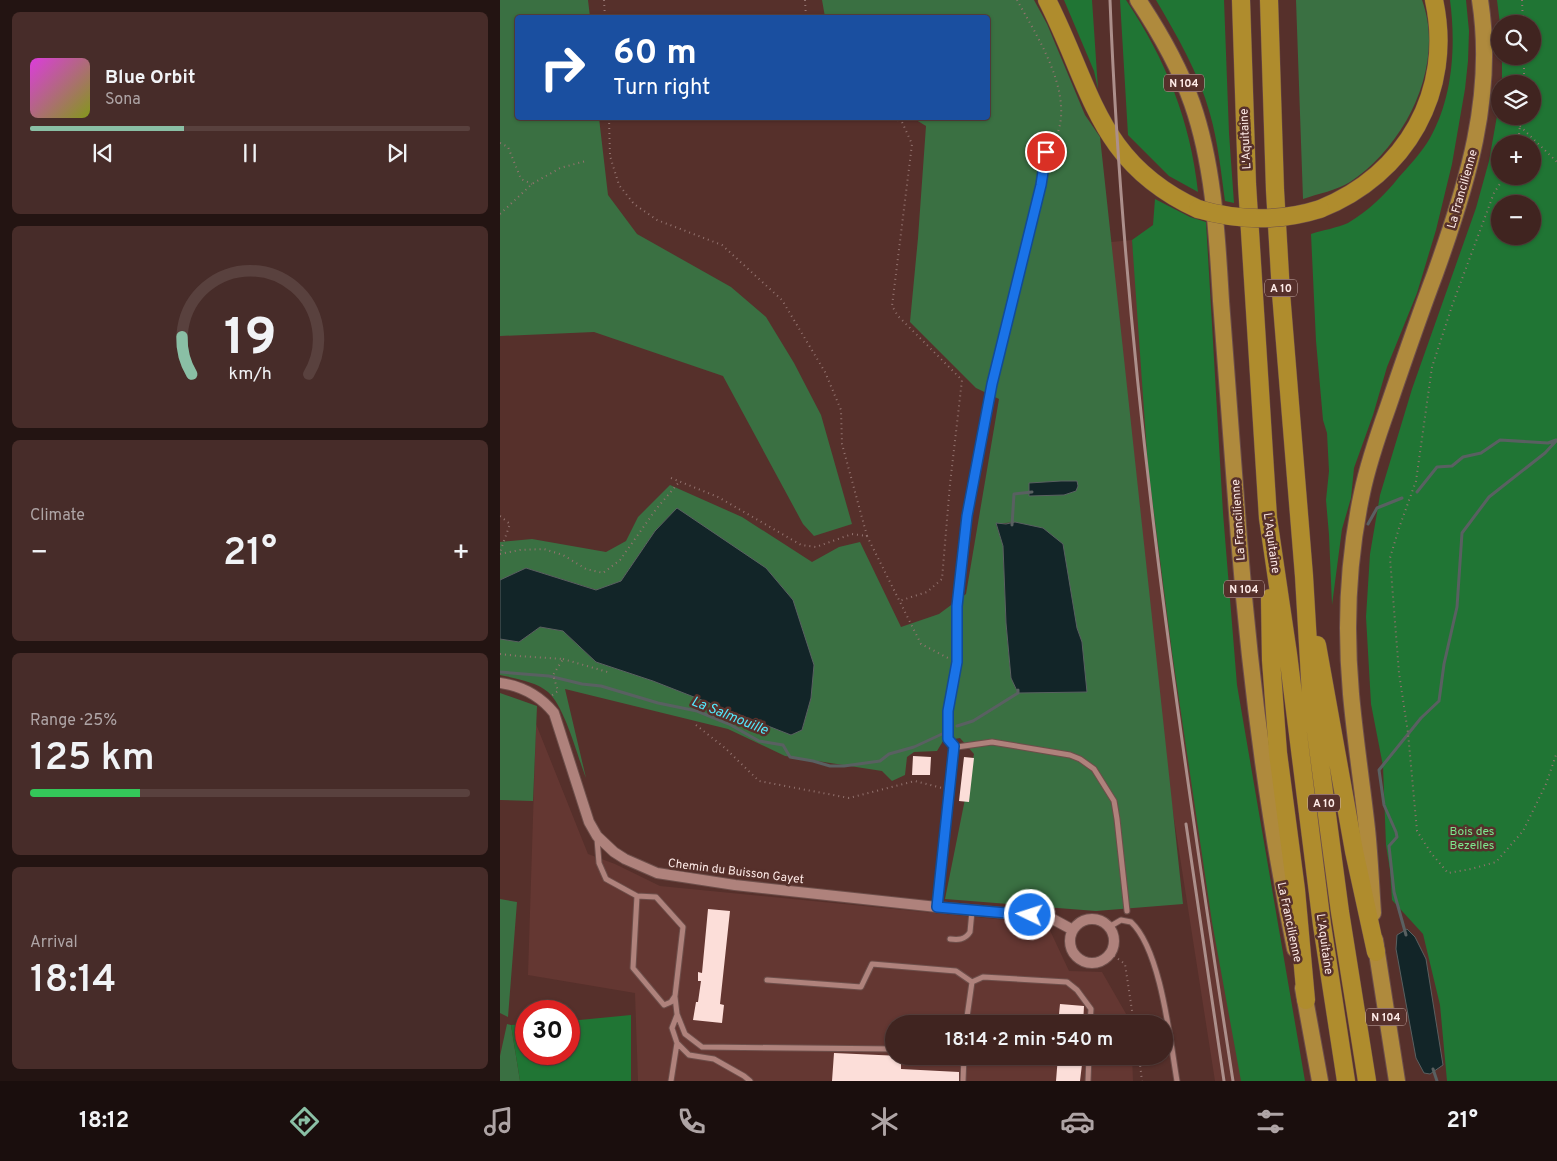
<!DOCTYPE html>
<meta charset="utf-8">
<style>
body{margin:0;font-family:Overpass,sans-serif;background:#472c29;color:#f1f3f6;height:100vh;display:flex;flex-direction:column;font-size:19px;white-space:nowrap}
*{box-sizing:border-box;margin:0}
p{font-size:16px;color:#aea4a5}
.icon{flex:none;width:28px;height:28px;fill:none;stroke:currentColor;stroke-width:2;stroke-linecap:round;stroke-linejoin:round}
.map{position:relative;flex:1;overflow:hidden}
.panel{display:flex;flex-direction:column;gap:12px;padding:12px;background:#231412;width:500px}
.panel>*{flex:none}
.top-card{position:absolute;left:15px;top:15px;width:475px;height:105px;border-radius:5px;box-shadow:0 1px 4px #0004,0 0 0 1px #59413e;background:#1a4fa0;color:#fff;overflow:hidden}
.tools{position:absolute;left:991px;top:15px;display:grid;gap:10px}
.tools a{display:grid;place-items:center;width:50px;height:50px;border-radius:50%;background:#402420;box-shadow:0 1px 4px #0004,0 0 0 1px #59413e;font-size:25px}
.speed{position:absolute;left:15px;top:1000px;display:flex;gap:10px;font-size:25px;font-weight:700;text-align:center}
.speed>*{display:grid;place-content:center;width:65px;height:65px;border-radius:50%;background:#402420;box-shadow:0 1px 4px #0004,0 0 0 1px #59413e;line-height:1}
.speed .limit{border:8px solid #d22;background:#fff;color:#111}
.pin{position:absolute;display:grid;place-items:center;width:42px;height:42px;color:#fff;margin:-21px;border:2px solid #fff;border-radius:50%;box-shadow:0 1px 5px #0007}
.me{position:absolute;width:55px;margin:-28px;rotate:274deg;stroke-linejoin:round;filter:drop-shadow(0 0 4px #0008)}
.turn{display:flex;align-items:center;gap:18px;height:105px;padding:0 15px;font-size:22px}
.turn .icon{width:65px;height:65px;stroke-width:2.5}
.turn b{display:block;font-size:35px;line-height:42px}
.big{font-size:38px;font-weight:600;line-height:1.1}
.panel .card{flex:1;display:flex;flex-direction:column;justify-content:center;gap:8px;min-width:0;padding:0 18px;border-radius:8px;background:#472c29}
.panel .dial{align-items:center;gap:0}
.dial svg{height:130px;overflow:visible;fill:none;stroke:#59413e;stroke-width:7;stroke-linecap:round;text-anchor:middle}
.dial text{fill:#f1f3f6;stroke:none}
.song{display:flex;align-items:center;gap:15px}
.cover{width:60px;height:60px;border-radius:8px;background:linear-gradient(135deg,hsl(300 70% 55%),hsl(70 70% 35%))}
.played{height:5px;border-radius:2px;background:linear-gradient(90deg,#8abfa5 35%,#59413e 35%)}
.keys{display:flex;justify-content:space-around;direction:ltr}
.heat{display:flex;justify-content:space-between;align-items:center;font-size:28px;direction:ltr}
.charge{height:8px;border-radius:4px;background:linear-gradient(90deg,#34c759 25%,#59413e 0)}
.trip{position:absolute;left:385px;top:1015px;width:288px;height:50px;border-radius:25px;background:#402420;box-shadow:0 1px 4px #0004,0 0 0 1px #59413e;font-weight:600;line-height:50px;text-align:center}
.tab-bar{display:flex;height:80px;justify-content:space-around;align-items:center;background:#1a0e0d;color:#aea4a5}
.tab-bar .icon{width:35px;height:35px}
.tab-bar .on{color:#8abfa5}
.tab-bar b{font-size:22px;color:#f1f3f6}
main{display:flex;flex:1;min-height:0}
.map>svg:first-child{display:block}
.built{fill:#643732}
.green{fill:#3a7042;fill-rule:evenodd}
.forest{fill:#207534;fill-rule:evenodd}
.water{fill:#122528;stroke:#596061}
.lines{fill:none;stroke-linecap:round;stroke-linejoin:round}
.stream{stroke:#596061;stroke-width:3}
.building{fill:#fcded9}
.service-casing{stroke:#6d4e4a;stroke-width:7}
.minor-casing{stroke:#6d4e4a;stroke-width:12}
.trunk-casing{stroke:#6d4e4a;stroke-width:18}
.motorway-casing{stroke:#6d4e4a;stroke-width:19}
.path{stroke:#93736f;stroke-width:2;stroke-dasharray:1 4;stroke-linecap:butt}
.service{stroke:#af827c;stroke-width:5}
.minor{stroke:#af827c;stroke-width:10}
.trunk{stroke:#af8a3d;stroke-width:16}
.motorway{stroke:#af8c2d;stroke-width:18}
.rail{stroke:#ac8f8b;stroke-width:3}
.motorway-bridge-casing{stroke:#6d4e4a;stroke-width:19;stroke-linecap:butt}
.motorway-bridge{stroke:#af8c2d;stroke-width:18}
.route-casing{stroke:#114b97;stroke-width:12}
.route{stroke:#1a73e8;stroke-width:9}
.labels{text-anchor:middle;stroke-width:5;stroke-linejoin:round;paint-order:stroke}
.shield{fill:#56302b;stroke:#ccb2af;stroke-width:1}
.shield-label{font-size:11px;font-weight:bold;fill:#feeae7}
.street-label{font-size:12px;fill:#feeae7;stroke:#56302b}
.park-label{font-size:12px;fill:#7de78e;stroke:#56302b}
.water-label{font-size:14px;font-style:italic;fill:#53e8fc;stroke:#56302b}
</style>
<main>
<section class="panel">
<div class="card">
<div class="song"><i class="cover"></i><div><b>Blue Orbit</b><p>Sona</p></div></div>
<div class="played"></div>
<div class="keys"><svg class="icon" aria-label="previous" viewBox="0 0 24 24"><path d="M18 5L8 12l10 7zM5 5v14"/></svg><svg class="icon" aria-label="pause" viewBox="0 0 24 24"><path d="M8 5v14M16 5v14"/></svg><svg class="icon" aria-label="next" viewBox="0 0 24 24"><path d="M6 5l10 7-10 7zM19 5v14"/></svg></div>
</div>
<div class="card dial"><svg viewBox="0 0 100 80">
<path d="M14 69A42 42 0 1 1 86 69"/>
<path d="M14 69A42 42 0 0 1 8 46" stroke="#8abfa5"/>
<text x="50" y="56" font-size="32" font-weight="700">19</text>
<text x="50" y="72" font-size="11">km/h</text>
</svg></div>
<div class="card"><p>Climate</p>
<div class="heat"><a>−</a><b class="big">21°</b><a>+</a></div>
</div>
<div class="card"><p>Range · 25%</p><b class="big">125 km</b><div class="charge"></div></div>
<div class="card"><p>Arrival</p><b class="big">18:14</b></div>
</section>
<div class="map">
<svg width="1057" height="1081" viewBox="0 0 1057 1081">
<rect width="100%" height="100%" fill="#56302b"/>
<path class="built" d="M632,240l26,255 84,586h-27l-68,-435 -36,-404z
M36,724l52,130 27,10 45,22 387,38 22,47 33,1 27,47v5h-235v32h238l1,25h-495l-3,-88 -107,-18z"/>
<path class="green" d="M0,0h88l2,17 -72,1v100h81l9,77 29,39 94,53 35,30 28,46 27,52 31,109 -38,12 -11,-12 -80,-148 -129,-44 -94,4z
M322,0h212l13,24 38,91 15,22 83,767 -87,7 -151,-12 29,-145 -14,-16 -17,3 -6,10 -23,1 -7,5 -2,18 -13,6 -10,-10 -97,-15 -57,-27 -163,-40 21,89c-9,-23 -21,-71 -38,-86 -11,-10 -34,-14 -48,-17v-36l19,3 21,-15 23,4 33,31 206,68 9,-32 -134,-190 -22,23 -34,50 -24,9 -71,-22 -26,12v-38l32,-3 74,13 20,-11 12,-24 32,-32 72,32 70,45 27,-15 21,-5 41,85 38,-13 27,-20 33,-195 -23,-11 -66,-66 8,-84 8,-112 -13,-8h75v-100l-163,-1zM515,522l62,106 5,14 -64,51 -7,-15 -5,-55 -3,-77 -7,-22z
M796,0h126c24,65 -17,146 -72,182 -12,8 -33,12 -47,17z
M0,693l37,13 -4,95 -33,-1z
M0,899l17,3 -9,115 -8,-4z
M7,1024l4,1 9,56h-20v-25z"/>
<path class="forest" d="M564,0h28l6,89 -4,-18z
M620,0h6c40,60 64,120 72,192l-29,-16 -41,-41z
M656,0h68l5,133 5,70 -9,-2c-4,-29 -7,-59 -15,-87 -11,-41 -33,-78 -54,-114z
M950,0h16l3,31 -1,30 -3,28 -13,75 -16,66 -19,63 -30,74 -14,48 -19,53 -3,30 -9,31 -10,76 -3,-70 -3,-35 3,-29 -2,-38 -4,-13 -7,-79 -5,-107c12,-4 26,-6 37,-11 20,-12 37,-28 51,-46 11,-12 23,-25 31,-39 23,-41 26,-93 20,-138z
M997,0h60v1081h-110l-7,-76 -17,-71 -31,-34 -2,-30 -4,-25 -3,-79 -12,-62 -5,-87 4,-63 10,-59 32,-106 64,-181 13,-47 11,-62v17h32v-32h-30v-28h30v-32h-32zM1000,144h32v32h-32zM1000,204h32v32h-32z
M655,199l35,18 16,5 17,291 14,172 68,396h-64l-29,-159 -40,-270 -24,-185 -16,-227 21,-15z
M131,1015v66h-111l-9,-56 15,-1v30h43v-33z"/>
<path class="water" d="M561,481h16l1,5 -2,5 -12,4 -35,1v-13z
M177,508l89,60 27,32 21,65 -3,33 -9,32 -11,5 -138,-54 -57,-19 -33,-31 -23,-4 -21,15 -19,-3v-59l26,-12 70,22 25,-9 34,-50z
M515,522l28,6 20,16 14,84 5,14 5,50 -69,1 -7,-15 -5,-55 -3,-77 -7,-23 10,1z
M907,929l8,8 11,22 17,106 -13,9 -6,-1 -8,-15 -20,-109 1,-14z"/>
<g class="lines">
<path class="stream" d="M917,492l20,-25 15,-1 11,-9 18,-4 19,-13 48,3 8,-3
M868,524l9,-16 25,-10
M512,525l2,-31 18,-2
M0,672l49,4 33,8 19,2 57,17 39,8 32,13 30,17 24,4 7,12 23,4 17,5h14l36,-5 9,-7 25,-7 28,-13
M457,726l16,-5 45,-28v-3
M906,935l-12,-43 -5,-46 8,-9 -1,-5 -12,-27 -5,-35 42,-52 18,-17 5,-37 13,-57 5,-74 27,-36 56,-44 12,-13
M933,1069l4,12"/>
</g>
<path class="building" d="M413,756l18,1 -1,18h-18z
M464,757l10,1 -5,44 -10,-1z
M208,909l22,2 -10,93 4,1 -2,18 -29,-3 3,-18h2l3,-21h-3v-9l4,1z
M560,1004l24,2 -1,18h-25z
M334,1053l67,3v13l58,3v9h-127z
M558,1056h25l-3,25h-24z"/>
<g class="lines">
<defs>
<path id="service" d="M546,152l-5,33 -49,199 -25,132 -10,89v57l-9,49v28l5,6 4,2 35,-5 78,13 10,4 14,10 20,32 3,18 10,92
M97,839l2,24 7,16 31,17 19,1 27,30 -8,69 -4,6 -7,3 -31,-37 4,-72
M437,907l17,-161
M609,927l12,-7 10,2c30,28 39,118 46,159
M450,939c8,1 15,1 20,-7l2,-21
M267,980l94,7 11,-23 84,7 16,11
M175,997l2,17 8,20 17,13 192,2
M177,1015l-5,13 5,15 12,12 25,4 30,17 6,5
M466,1024l6,-42 11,-5 84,5 10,8 14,19 -1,15
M171,1081l6,-38
M463,1081l1,-25
M588,1081l1,-25"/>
<path id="minor" d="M0,683c22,3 40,13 54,30l35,109 8,14 17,16 11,7 32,14 78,12 202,22 112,10 24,13
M570 941a22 22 0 1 1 44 0a22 22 0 1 1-44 0Z"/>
<path id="trunk" d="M638,0c22,33 41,66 54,103 22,63 25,132 29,198 6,79 12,158 18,238 11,138 28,274 56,410
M873,913c-2,-28 -3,-56 -6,-84 -5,-45 -12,-90 -16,-135 -6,-67 -3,-136 11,-201 6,-29 16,-58 26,-86 15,-44 30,-88 47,-133 32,-89 60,-178 45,-274
M875,940l22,141
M803,988l17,93"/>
<path id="motorway" d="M547,0c45,88 50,163 151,209
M741,0l6,184 21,334 20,136 34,271 24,156
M769,0l6,190 6,103 23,283 7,119 29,217 27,169
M820,209c86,-34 134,-118 114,-209
M770,598l1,62 7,93 18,137 10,110
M817,645l37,206 22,101"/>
</defs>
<use href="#service" class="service-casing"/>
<use href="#minor" class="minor-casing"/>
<use href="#trunk" class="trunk-casing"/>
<use href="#motorway" class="motorway-casing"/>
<path class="path" d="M104,0l1,18
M305,0l1,18
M517,0c20,36 55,90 41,132 -2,5 -6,9 -8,13
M1022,0l1,24
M1024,84v-28
M109,118l1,38 9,29 15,19 23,16 65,25 60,55 43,72 16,38 1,34 25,92
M393,118l9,4 10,22 -20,162 6,10 64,64 -12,104 -8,95 -15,13 -28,9
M1020,126l37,36
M0,143l8,4 13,32 11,5
M1018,144l3,-28
M1005,176l-11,17 -41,110 -21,64 -16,114 -17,47 -9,30 9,115 9,60 9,98 14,22 17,20 23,-4 25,-7 27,-31 23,-47 11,-32
M0,214l32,-30 28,-16 26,-7
M171,478l47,19 83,48 15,2 36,-13 15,2 54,108 29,15
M0,516l10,8 -10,28
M0,554l20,-4 24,-1 19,6 23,14 17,4 17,-13 37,-52 23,-27
M0,654l18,2 45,3 -10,16 5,16 -7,5
M63,659l48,14
M196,725l29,23 34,33 90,17 66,-17 27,7
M610,953l15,11 9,60
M639,1056l3,25"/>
<use href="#service" class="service"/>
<use href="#minor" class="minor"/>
<use href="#trunk" class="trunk"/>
<use href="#motorway" class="motorway"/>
<path class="rail" d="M610,0c14,363 67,722 123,1081
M686,824l38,257"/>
<defs>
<path id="motorway-bridge" d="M698,209c41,12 81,13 122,0"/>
</defs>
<use href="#motorway-bridge" class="motorway-bridge-casing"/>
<use href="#motorway-bridge" class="motorway-bridge"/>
</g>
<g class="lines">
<defs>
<path id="route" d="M530,915l-93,-8 17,-161 -6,-7v-28l9,-49v-56l10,-90 25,-132 49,-199 5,-33"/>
</defs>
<use href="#route" class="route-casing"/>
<use href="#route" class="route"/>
</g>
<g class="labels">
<g class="shield">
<rect x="664" y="74.5" width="40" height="17" rx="4"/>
<rect x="765" y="279.5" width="32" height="17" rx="4"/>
<rect x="724" y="580.5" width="40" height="17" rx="4"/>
<rect x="808" y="794.5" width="32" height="17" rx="4"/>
<rect x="866" y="1008.5" width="40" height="17" rx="4"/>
</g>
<g class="shield-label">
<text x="684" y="87">N 104</text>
<text x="781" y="292">A 10</text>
<text x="744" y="593">N 104</text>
<text x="824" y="807">A 10</text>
<text x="886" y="1021">N 104</text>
</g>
<g class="street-label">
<text transform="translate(745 139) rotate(-93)" y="4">L'Aquitaine</text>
<text transform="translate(962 189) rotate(-74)" y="4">La Francilienne</text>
<text transform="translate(738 520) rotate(-94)" y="4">La Francilienne</text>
<text transform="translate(772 543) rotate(82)" y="4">L'Aquitaine</text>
<text transform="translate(236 871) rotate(7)" y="4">Chemin du Buisson Gayet</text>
<text transform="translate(790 922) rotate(78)" y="4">La Francilienne</text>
<text transform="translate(825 944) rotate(82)" y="4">L'Aquitaine</text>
</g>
<g class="park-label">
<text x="972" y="835">Bois des<tspan x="972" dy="14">Bezelles</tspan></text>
</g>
<g class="water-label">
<text transform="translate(230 715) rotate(22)" y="5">La Salmouille</text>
</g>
</g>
</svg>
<div class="tools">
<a><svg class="icon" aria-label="search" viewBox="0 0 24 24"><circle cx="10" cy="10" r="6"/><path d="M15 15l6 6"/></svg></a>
<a><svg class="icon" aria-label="layers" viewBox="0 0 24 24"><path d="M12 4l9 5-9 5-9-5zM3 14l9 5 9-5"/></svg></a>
<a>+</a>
<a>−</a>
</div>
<div class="speed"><div class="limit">30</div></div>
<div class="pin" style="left:546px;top:152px;background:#d93025"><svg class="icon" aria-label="arrive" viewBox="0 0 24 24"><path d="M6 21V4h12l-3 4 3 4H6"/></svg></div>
<svg class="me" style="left:530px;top:915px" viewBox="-20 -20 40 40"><circle r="17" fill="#1a73e8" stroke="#fff" stroke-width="3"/><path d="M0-11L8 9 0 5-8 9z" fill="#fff"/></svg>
<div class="trip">18:14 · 2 min · 540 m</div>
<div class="top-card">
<div class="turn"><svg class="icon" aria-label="right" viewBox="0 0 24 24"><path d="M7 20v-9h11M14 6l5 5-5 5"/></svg><div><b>60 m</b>Turn right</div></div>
</div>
</div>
</main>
<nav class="tab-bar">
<b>18:12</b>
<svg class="icon on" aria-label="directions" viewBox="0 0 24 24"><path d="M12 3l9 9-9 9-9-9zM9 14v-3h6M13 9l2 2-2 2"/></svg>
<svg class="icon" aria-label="music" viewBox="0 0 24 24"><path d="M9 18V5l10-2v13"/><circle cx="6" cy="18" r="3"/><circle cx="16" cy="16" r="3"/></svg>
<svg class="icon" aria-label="phone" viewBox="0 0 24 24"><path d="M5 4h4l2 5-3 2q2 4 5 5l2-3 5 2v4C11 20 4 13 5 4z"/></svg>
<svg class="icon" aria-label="climate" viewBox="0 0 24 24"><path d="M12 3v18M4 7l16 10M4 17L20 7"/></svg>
<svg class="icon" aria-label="car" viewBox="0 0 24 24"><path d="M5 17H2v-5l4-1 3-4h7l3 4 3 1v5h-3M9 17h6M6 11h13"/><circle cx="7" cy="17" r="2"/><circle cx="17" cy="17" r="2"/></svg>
<svg class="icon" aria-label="filters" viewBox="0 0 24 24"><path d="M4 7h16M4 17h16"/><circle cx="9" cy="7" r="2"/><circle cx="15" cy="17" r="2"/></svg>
<b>21°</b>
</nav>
